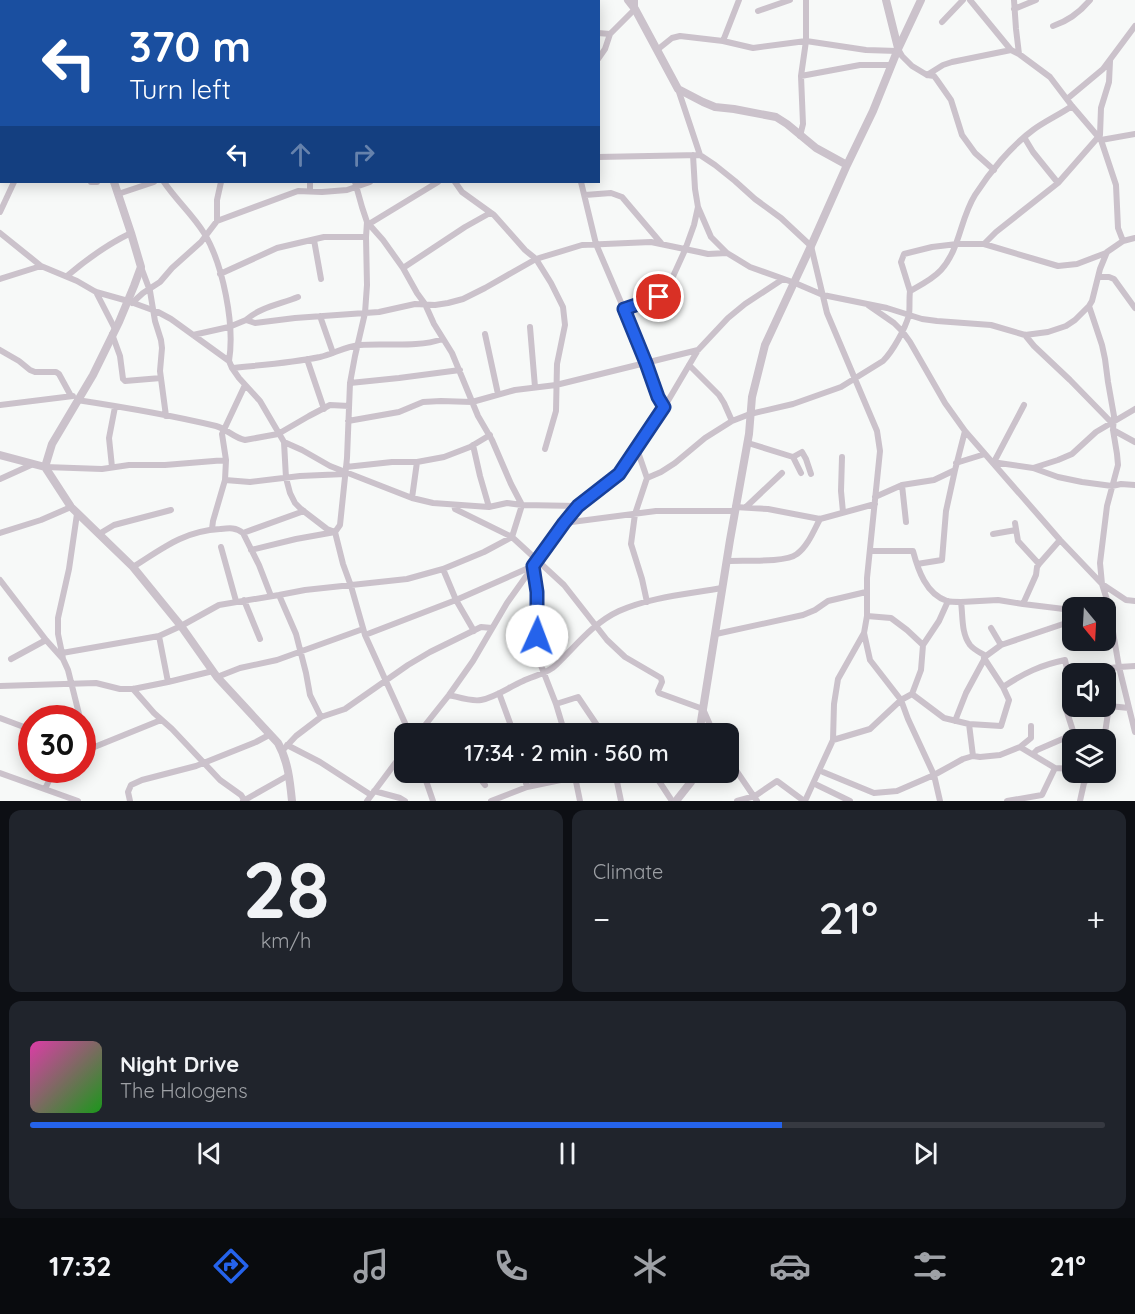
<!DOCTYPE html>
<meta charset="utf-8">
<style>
body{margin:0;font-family:Quicksand,sans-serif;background:#20242c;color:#f1f3f6;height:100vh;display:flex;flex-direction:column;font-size:22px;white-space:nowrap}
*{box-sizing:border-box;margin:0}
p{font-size:20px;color:#9ea1a6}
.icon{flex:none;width:33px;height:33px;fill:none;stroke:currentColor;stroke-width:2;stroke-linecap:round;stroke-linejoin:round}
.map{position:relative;height:801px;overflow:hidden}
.details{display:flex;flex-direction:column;gap:9px;padding:9px;background:#0d0f14;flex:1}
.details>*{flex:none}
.banner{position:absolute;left:0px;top:0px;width:600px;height:183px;box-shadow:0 3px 15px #0003;background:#1a4fa0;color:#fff;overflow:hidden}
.needle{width:39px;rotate:162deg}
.tools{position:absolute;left:1062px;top:597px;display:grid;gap:12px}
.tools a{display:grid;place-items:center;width:54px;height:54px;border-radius:12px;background:#171b24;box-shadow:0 3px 15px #0003;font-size:30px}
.speed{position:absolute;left:18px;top:705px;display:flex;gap:12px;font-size:30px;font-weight:700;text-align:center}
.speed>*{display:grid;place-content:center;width:78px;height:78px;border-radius:50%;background:#171b24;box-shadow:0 3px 15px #0003;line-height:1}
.speed .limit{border:9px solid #d22;background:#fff;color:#111}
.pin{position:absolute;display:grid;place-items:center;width:51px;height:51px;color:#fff;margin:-26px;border:3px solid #fff;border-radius:50%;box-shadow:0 2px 6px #0007}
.me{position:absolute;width:66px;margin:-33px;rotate:2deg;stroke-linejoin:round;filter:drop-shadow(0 0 4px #0008)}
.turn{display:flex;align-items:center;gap:21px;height:126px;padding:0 30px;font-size:27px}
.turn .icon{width:78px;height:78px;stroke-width:2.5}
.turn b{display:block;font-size:42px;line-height:51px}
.lanes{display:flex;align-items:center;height:57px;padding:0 30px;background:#0003;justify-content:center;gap:30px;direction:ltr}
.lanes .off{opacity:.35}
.big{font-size:45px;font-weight:600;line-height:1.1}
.details .widget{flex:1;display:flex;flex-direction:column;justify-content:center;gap:9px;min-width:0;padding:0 21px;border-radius:12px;background:#20242c}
.details .dial{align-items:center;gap:0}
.dial b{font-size:78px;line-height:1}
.song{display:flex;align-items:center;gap:18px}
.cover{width:72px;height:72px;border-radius:9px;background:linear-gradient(135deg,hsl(320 70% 55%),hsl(120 70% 35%))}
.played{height:6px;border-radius:3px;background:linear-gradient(90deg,#2563eb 70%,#363941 70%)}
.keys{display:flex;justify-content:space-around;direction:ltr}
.heat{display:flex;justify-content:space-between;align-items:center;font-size:33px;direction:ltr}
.details .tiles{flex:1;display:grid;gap:9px;grid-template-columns:1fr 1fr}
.widget:last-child{grid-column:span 2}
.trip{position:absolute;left:394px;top:723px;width:345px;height:60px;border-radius:12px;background:#171b24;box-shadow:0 3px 15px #0003;font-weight:600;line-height:60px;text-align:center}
.menu{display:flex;height:96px;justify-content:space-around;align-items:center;background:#090b0e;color:#9ea1a6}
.menu .icon{width:42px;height:42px}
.menu .current{color:#2563eb}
.menu b{font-size:27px;color:#f1f3f6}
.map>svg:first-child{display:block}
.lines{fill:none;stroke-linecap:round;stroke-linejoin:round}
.minor{stroke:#cbc2cb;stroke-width:6}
.tertiary{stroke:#cbc2cb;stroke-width:8}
.route-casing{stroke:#184099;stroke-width:15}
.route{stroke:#2563eb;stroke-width:10}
</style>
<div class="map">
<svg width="1135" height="801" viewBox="0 0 1135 801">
<rect width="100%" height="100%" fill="#f7f9f8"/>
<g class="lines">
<path class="minor" d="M250,0v2
M260,0l4,2
M298,0v2
M475,0v2
M970,0l41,50 8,4 31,23 22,29 29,34 15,45 2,43 5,13
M1014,0l2,29 3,25
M375,1l11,1
M98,2v-2
M135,2v-2
M228,2l4,-2
M329,2l2,-2
M466,2l4,-2
M543,2l2,-2
M1014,9l22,-9
M758,11l32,-11
M942,22l21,-22
M0,26l2,-1
M1053,26c15,-5 27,-14 37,-26
M598,33l12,1
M723,41l16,-41
M898,49l4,7 10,10 15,9 7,1 3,4 14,20 11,35 13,18 19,17
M657,50l15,-12 8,-2 43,5 30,7 53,-7 60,9 31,1
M0,57l2,1
M598,59l7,-10 5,-15 25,-25v-9
M927,75l16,-10 9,-3 59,-12
M801,76l59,-11h32
M1,85l1,-23
M678,89l22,66
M1067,99l36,-30 32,-43
M800,136l3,-12 -2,-48 5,-35v-41
M1024,137l9,15 25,31
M0,139l2,3
M1101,140l34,-6
M693,155l2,34 3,18 13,30 16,16 23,14 45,16 28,12 64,13 35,11 15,2 54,4 34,10 23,-3 18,-6 9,-6 14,-14 3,-5 8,-32 7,-17 16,-11 12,-3
M598,157l102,-2 15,10 20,16 20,18 26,19 30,28 16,67 50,118 3,20 -13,127v38l-3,17 -26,46 -4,25 -1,36 -28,61
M0,165h2
M91,182h6
M164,182c12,18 29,33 40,51 19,31 31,92 25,128
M310,182v9
M455,182l7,10 32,23 31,35 11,9 15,24 12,24 2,18 -8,39 -1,47 -11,38
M581,182l15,62 51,119 11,34 6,10
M118,194l36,-12
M585,195l26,-2 11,4 39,46
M0,212l14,-30
M217,221v-21l4,-18
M369,224l69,-42
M0,233l41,33 36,15 19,11 32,9 30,11 13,7 58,42 3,7 7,10 21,23 24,41 2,36 4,15 5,10 6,6 26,20 8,3
M314,240l7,39
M984,244l12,-12 62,-49 42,-48 1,-27 8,-26 1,-21
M141,267l9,24 5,30 6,19 1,8 -2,23 6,45
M403,268l62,-41 25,-14
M220,274l57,-26 47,-11h42
M67,276c20,-17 41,-32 64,-43
M1098,277h11l5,2 21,29
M0,279l41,-13
M910,291l-9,-29 3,-8 28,-7 25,-3h27l74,22 19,-2 29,-11
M96,292l19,37
M132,303l11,-10 17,-11 12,-14 29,-26 16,-21 81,-30 24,1 25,-2 23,-8
M868,305l26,18 8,8 8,11 35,61 20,28 95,109 42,44 24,16 9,1
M1089,306l13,39 3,14 3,23 6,34 -1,14 4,24 1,11 -11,41 -7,57 2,21 6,19 11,64 16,-1
M624,310l41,-16 20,-44 9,-25 4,-18
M320,316l13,37
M246,320c14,-13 35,-16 52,-23
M530,327l5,60
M112,334l8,22 3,23 2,2 36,-3
M485,334l13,60
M193,335l36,-8 17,-7 9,3 40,-5 84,-6 36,-8 20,1 13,-2 15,-4 22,-11 51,-29 46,-14 69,-3 48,10 9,2 19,-1
M1025,335l9,11 36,34 41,42
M0,350l19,11 11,9 5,2h21l3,2 12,22
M307,359l17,50
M689,365l30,30 5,8 8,18
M232,368c29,-3 59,-5 88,-11 13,-3 26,-11 40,-12 28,-2 56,3 83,-6
M350,383l49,-5 61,-8
M77,400c46,7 93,15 139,26 11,3 18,12 29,14l33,-6 31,-18 21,-11 19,1
M0,405l73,-9
M348,421l51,-9 24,-10 18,-1 31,1 43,-12 41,-5 142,-35
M1113,430l22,12
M284,442l18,8 28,16 82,32 21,5 56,4 18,-4 15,2 56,1
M748,443l45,14 8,16
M473,445l7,31 9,31
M637,449l10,29 -12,36 -4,30 11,35 5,23
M793,457l9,-5 4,7 5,15
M842,457l-1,34 2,21
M992,462l41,6 25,9 24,5 30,4 9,-2 14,1
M994,462l30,-57
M956,463l29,-9
M45,467l57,2 27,-4h36l61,-5
M112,467l-3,-29 6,-31
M346,467l46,-5h25l27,-5 26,-10 20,-12
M1033,468l25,-8 14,-6 24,-22 39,-23
M647,478l14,-6 14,-9 30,-25 27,-17 18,-7 43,-10 48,-17 42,-26c10,-10 22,-32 26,-46 1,-8 0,-16 1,-24 11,-6 23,-12 31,-21 19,-21 19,-51 34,-75 14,-22 36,-49 58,-65 12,-9 26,-15 39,-24
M0,479l31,-14
M225,480l25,2 50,-6 45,-2
M902,485l4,37
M875,497l27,-12 32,-5 21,-10
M412,498l5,-36
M454,505l1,4 57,28 52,48 43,55 18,17 36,21 1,4 -4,9 1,2 44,16 11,25
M735,507l33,2 52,10 55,-15
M746,507l36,-34
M564,523l92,-12h79
M1015,523l3,18 21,23
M212,529l1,-8 12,-41 1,-20 -4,-26 23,-49
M335,532l8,32 8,22 14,49 45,99
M0,533l41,-13 30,-13
M243,533l61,-22
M99,534l15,-9 57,-15
M993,534l23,-4
M221,547l15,54
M251,550l45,-11 39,-7 5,-7 7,-67 3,-75 5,-27 10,-43 2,-28 -1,-48 1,-15
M870,551h43c5,19 13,43 34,50 4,1 9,1 14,1 2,14 0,31 9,43 4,5 11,8 16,11
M727,561c15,-1 59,2 70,-7 11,-8 17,-24 23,-35
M917,564l25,-4 4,-49 9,-41 10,-39
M133,567c30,-19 51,-36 87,-38 9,-1 16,-2 23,4l16,32 12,31
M443,569l13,31 18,31
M0,580l46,60 17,19 5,11 12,48
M279,595l17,39 10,39 4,22 11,22
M244,600l16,39
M961,602l37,-2 25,4 49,6
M1023,604l13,-29 1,-8 2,-3 21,-24
M1096,608l12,-5
M991,628l10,17
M864,633l6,27 31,40 7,19 26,56 6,26
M716,634l87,-19 12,-5 13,-9 38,-9
M365,635l91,-35 77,-34 4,26 1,66 18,46 9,30
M159,636l9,46
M923,645l16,-24 9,-20
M62,653l-4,-19v-16l11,-49 8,-55
M11,659l35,-19
M63,659l-1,-6 97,-17 22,-10 38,-21 60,-10 26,-5 102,-11 36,-10 41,-17 28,-15 10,-32 -11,-21 -19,-44 -14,-24 -26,-63 -18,-29 -9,-20 -8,-11 -14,-25 -20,-28 -16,-18 -5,-15 -7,-25
M1068,673l51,-6 16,65
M217,677l23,-9 37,-8 86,-31
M0,686l96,-3 24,6h13l35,-7 45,-11
M1003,687c21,-14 38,-22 62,-27l3,13 -3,33 9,28 -37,16 -4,4
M133,689l21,24 18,16 48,51 21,15 4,6
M499,693l15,41
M912,694l32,24 25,6 32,2 8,-26 -6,-13 -19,-29
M449,695c9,2 23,7 32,5 15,-3 28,-13 42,-19 10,-5 26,-8 33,-16 20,-19 37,-42 63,-54 31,-14 70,-17 103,-23
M556,704l22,-7 25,37
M0,718l32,12
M955,721l11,-28 20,-37 15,-11 65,-22 6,-4
M969,724l4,32
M82,730l5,20
M418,734l31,-39 24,-34 34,-58 57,-80 14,-17 41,-32 40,-58 39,-66 30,-32 17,-14 38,-25
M833,740l37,-11 31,-29 11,-6 9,-24 2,-25 -16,-15 -16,-12 -24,-2
M1104,740l5,-34 20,2
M287,745l33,17 51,33
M1020,747l11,-9v-12
M82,749l5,1 74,-30
M282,751l14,-15 25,-19 24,-8 63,-44 22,-13 51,-25 11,1
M729,760l28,41
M423,772l10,29
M436,772l12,7 4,-7
M475,772l10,13
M523,772l4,15
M574,772l6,29
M615,772l6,29
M653,772l19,29
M823,772l51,21 23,-2 37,-16 29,-16 10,-3 7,1 20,-2 20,-8 35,21 17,1
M0,773l78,28
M817,785l33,16
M45,789l9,-19
M374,791l26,7 5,3
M130,801l-2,-9 3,-7 11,-5 54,-14 60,-24 13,-7
M243,801l46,-26
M367,801l38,-51
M491,801l36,-14 48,-10
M737,801l18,-5 22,-15 27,20
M1007,801l35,-6 13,-27
M1080,801l4,-18 8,-11"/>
<path class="tertiary" d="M42,0l1,2
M628,0l7,9 43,80 25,13 12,5 19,2 42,8 11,7 29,24 31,17
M886,0l12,48
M114,182l17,51 10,34 -7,19 -15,36 -26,53 -41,69 -7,23 26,40 62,60 48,59 36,51 61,66c10,18 12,38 14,58
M0,455l45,12
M699,734l31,-194 19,-106 3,-37 13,-52 46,-99 36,-81 26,-54 25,-62 23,-49
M676,801l15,-19 2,-10"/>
</g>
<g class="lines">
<defs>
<path id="route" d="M537,636v-44l-4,-26 31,-43 14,-17 41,-32 45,-67 -6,-10 -12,-34 -22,-54 35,-12"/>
</defs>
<use href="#route" class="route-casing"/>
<use href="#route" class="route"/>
</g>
</svg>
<div class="tools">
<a><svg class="needle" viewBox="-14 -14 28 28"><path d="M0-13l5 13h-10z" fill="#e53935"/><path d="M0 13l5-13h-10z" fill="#9ea1a6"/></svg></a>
<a><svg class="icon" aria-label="sound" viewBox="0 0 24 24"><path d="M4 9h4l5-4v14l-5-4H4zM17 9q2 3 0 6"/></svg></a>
<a><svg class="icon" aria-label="layers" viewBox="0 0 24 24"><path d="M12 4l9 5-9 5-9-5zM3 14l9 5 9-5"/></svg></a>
</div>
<div class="speed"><div class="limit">30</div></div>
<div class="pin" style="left:659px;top:297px;background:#d93025"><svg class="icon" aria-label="arrive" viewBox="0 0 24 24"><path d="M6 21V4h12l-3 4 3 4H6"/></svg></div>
<svg class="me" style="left:537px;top:636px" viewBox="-20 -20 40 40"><circle r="19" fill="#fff"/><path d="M0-13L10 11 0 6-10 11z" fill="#2563eb"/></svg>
<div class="trip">17:34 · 2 min · 560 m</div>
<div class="banner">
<div class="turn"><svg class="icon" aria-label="left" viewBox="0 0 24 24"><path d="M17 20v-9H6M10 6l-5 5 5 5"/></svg><div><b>370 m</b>Turn left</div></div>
<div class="lanes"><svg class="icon" aria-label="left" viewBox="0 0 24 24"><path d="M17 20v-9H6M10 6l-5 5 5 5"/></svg><svg class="icon off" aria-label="ahead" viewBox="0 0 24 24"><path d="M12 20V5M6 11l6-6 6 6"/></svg><svg class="icon off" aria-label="right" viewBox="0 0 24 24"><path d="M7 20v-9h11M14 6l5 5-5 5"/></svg></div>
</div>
</div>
<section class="details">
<div class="tiles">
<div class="widget dial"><b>28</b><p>km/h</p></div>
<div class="widget"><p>Climate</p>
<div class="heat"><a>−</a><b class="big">21°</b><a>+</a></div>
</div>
<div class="widget">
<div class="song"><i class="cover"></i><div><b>Night Drive</b><p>The Halogens</p></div></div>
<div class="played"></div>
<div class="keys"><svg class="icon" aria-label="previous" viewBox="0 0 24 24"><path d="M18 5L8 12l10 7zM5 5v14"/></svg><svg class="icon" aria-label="pause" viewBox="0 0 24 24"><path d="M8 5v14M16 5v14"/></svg><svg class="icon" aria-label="next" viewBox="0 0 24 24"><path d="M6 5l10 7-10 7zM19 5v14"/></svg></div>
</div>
</div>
</section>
<nav class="menu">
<b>17:32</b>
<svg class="icon current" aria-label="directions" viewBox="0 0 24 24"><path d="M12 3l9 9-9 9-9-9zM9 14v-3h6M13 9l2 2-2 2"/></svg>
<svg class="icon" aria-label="music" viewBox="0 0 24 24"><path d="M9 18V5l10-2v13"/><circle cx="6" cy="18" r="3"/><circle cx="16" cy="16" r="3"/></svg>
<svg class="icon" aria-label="phone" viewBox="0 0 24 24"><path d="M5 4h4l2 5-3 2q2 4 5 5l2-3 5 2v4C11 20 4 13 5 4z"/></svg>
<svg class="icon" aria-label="climate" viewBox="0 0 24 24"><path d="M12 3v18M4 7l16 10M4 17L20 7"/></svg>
<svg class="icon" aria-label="car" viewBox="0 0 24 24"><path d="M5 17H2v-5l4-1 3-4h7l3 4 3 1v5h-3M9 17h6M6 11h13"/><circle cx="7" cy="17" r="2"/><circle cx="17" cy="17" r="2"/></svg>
<svg class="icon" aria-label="filters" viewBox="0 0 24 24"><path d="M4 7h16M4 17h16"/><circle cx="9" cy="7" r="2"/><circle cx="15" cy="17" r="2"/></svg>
<b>21°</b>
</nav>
